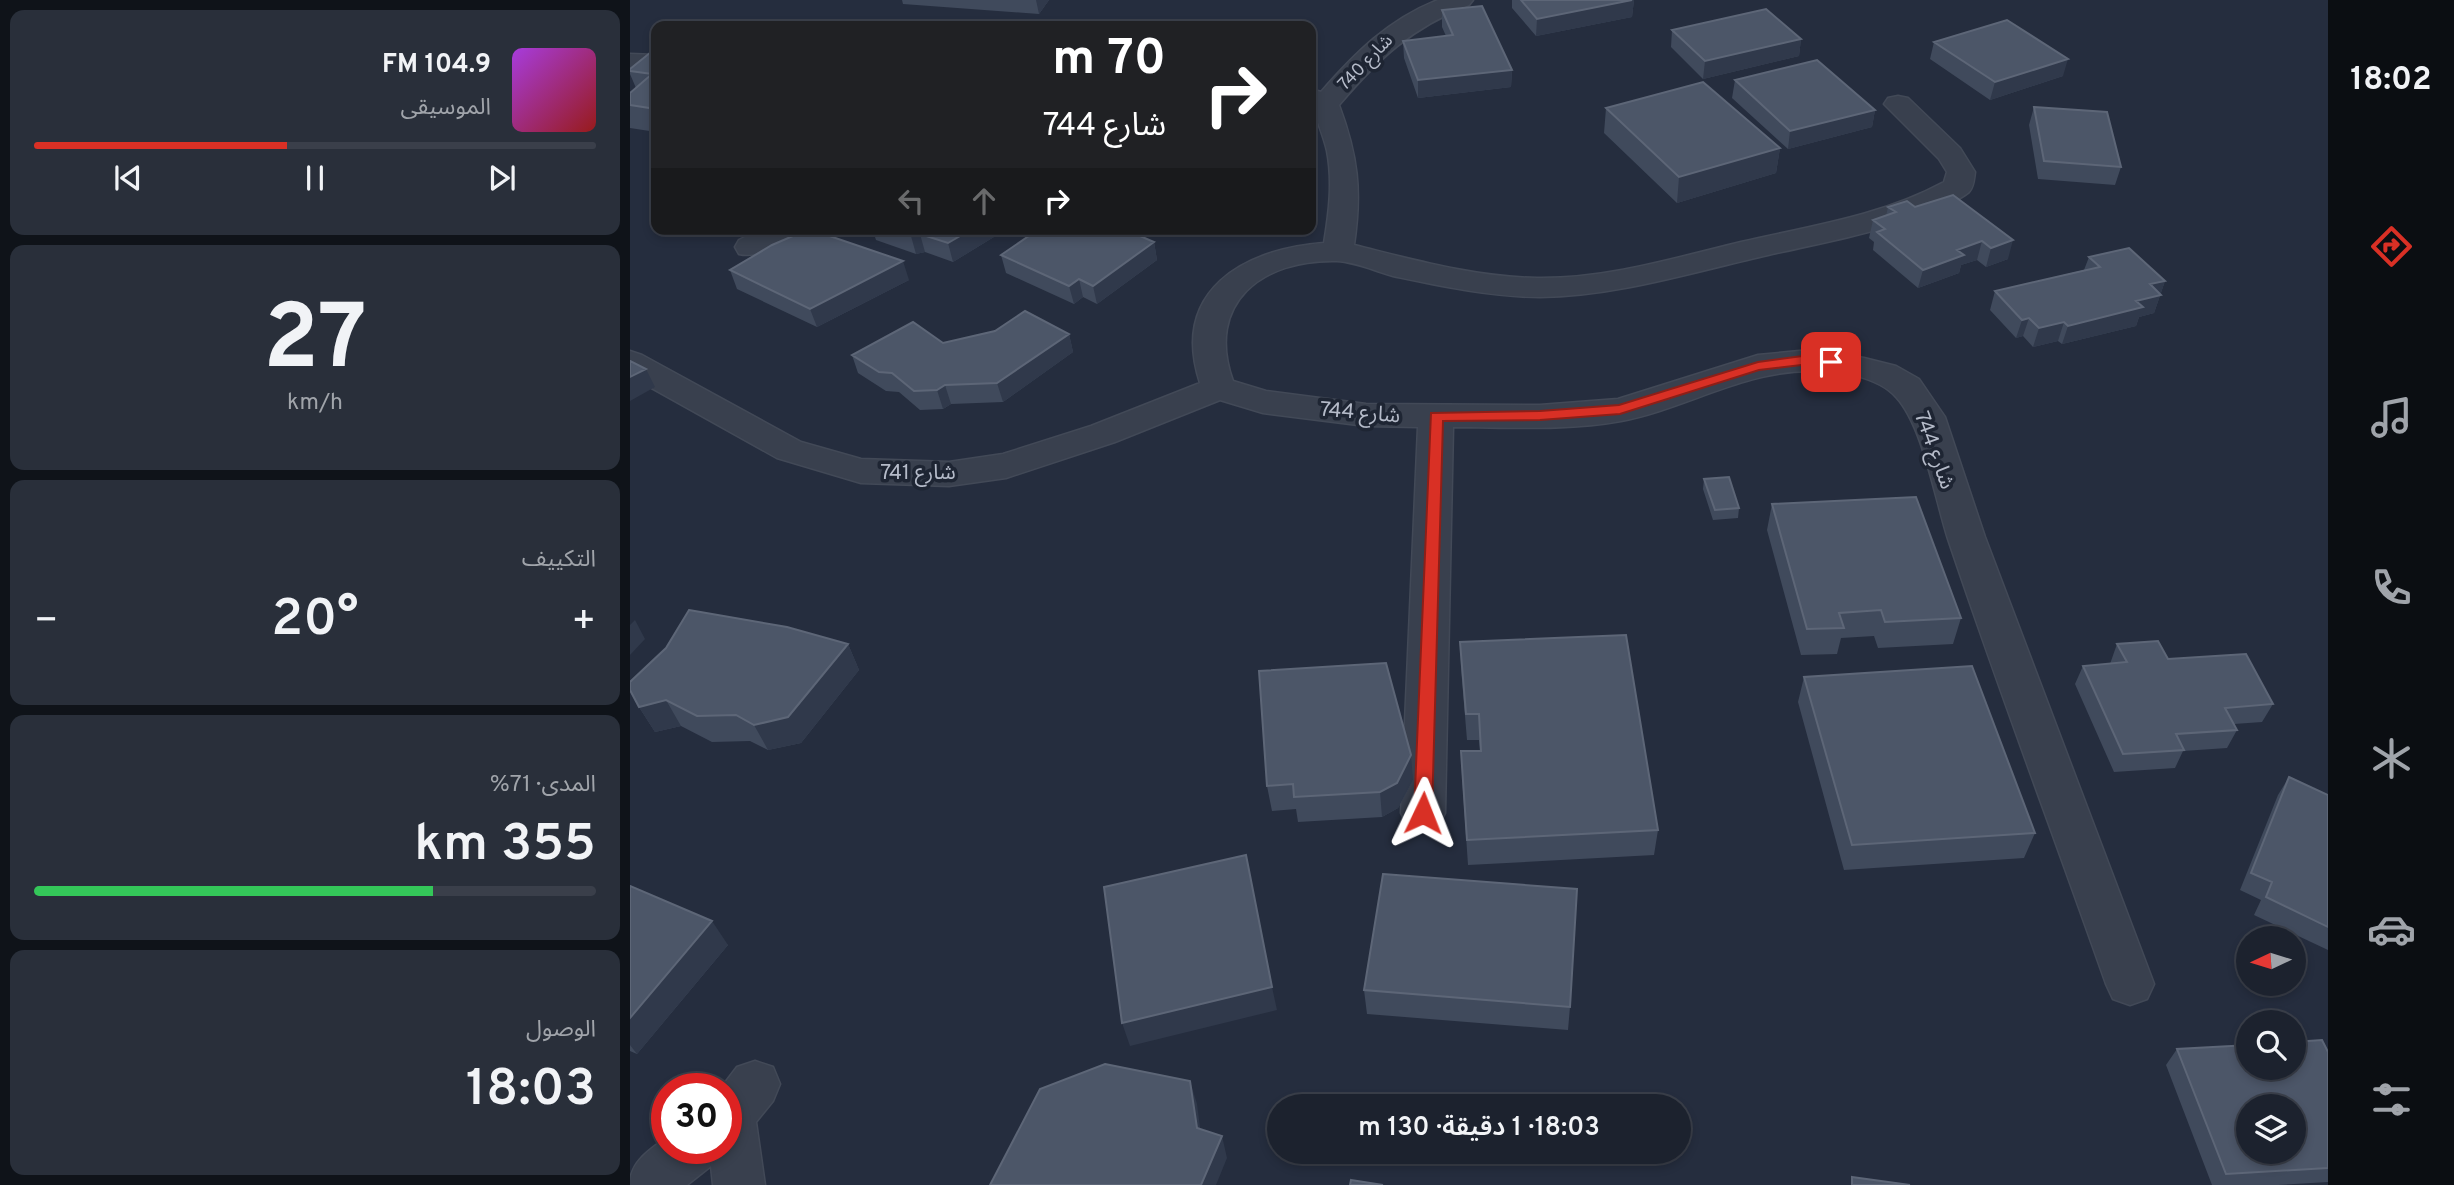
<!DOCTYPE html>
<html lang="ar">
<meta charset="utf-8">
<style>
body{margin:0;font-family:Overpass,"Noto Sans Arabic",sans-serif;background:#292f3a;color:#f1f3f6;direction:rtl;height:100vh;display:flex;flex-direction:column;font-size:26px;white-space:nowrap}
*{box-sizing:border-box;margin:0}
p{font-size:23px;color:#a0a4aa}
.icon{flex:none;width:38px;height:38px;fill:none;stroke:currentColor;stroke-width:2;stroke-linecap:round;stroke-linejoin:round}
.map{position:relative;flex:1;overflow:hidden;direction:ltr}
.sheet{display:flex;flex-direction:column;gap:10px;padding:10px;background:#0f1319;width:630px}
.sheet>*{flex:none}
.hud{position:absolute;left:21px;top:21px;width:665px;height:214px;border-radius:14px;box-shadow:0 4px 10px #0003,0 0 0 2px #3a3f4a;direction:rtl;background:#202124;color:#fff;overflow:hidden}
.needle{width:46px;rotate:266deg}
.tools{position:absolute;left:1606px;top:926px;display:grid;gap:14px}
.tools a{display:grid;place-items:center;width:70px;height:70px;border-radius:50%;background:#1c222e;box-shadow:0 4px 10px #0003,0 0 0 2px #3a3f4a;font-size:35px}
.speed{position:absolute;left:21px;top:1073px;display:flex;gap:14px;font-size:35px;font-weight:700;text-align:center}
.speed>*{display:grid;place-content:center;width:91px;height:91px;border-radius:50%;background:#1c222e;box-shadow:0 4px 10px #0003,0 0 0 2px #3a3f4a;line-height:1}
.speed .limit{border:10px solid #d22;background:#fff;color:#111}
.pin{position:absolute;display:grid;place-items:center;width:60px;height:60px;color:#fff;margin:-30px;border-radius:14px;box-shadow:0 4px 10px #0006}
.me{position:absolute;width:77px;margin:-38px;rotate:2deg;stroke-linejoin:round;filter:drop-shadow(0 0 5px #0008)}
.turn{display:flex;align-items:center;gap:24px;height:147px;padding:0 35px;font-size:32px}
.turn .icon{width:91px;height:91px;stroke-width:2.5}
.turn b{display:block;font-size:49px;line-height:60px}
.lanes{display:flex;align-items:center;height:66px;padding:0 35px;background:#0003;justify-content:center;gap:35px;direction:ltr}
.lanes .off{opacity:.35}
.big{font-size:52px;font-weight:600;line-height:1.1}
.sheet .card{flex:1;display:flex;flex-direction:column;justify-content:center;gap:10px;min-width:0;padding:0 24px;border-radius:14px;background:#292f3a}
.sheet .dial{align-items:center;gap:0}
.dial b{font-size:91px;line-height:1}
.song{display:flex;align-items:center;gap:21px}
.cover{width:84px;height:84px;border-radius:10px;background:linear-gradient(135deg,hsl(280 70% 55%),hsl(0 70% 35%))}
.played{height:7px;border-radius:4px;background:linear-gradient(90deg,#d93025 45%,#3a3f4a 45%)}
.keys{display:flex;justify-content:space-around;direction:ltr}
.heat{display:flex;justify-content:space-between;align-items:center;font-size:38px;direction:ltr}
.charge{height:10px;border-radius:5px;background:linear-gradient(90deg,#34c759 71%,#3a3f4a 0)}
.trip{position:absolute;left:637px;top:1094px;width:424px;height:70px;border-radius:35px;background:#1c222e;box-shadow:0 4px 10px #0003,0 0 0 2px #3a3f4a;font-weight:600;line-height:70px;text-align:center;direction:rtl}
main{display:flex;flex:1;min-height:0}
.tabs{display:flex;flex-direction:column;width:126px;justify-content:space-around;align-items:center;background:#0b0e12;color:#a0a4aa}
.tabs .icon{width:49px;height:49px}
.tabs .selected{color:#d93025}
.tabs b{font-size:32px;color:#f1f3f6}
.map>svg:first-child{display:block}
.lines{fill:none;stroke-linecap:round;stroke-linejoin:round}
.street-casing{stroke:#424957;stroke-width:3}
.street{fill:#39404e;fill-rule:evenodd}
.wall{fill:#404a5c}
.shaded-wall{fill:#30394b}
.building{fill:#4c5668;stroke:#5d6677;stroke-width:2;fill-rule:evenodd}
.route{fill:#d93025;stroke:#8d1f18;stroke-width:2}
.labels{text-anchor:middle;stroke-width:7;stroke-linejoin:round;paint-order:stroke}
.far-street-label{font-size:18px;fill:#b5bbc9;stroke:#1e2533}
.street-label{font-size:21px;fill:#b5bbc9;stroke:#1e2533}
</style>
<main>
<nav class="tabs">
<b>18:02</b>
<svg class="icon selected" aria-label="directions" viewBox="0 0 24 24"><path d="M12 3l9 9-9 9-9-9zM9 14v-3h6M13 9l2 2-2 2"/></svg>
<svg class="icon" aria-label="music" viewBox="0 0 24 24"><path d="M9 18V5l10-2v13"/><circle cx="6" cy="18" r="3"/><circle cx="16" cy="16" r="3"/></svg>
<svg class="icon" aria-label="phone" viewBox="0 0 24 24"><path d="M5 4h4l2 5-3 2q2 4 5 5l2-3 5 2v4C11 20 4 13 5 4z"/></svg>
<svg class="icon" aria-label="climate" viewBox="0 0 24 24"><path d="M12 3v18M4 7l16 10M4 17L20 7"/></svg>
<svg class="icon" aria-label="car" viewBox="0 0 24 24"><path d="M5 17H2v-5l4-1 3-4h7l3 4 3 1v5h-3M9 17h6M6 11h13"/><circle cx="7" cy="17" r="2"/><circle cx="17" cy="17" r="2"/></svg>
<svg class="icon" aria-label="filters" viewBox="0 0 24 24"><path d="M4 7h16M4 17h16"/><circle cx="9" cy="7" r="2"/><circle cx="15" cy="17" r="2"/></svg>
</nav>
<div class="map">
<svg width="1698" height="1185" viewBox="0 0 1698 1185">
<rect width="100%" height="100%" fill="#252d3e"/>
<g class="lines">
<defs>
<path id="street" d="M808,0h35l-4,5c-58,23 -90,53 -130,100 19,51 23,86 15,140 61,15 120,32 183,33 69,1 138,-20 204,-36 70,-16 140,-26 203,-60l3,-10 -8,-13 -55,-55 4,-6 10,-2 10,2 52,50 15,24c-1,7 -1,15 -6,20 -8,7 -23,13 -33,17 -53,23 -111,33 -168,46 -75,17 -151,41 -228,42 -49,0 -99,-11 -147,-21 -18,-5 -37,-14 -56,-15 -75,-2 -132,42 -104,120l33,10 100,13 174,1 78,-6 140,-44 52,-5 54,8 32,8 23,13 26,38 40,120 169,447 -7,15 -17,6 -17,-6 -7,-15c-52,-148 -108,-296 -158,-445 -13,-40 -25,-113 -52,-142 -18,-21 -60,-27 -86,-26 -67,0 -125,38 -189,50 -54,10 -113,6 -168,6l-8,386 -7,13 -15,5 -15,-5 -7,-13 17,-386 -52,-1 -103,-13 -43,-13 -105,42 -109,36 -57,8 -88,-3 -84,-25 -147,-82v-25l12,4 159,87 60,17 88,3 54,-8 88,-28 109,-43c-30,-92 43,-134 124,-140 5,-30 9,-61 3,-92 -5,-22 -16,-40 -16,-62l10,3c34,-39 68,-73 117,-92z
M0,54l26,1v16l-26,-1z
M131,229h38c-11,16 -41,29 -60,25l-4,-7 4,-7z
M125,1061l18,6 7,17 -7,17 -17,21 9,63h-52l-2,-19 -24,19h-57c0,-24 20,-35 37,-48v11h59v-60h-5l16,-21z"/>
</defs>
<use href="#street" class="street-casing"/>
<use href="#street" class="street"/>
</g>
<path class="wall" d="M272,0h147l-10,14 -136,-10z
M882,0h122l-2,17 -96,19 -24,-28z
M812,10l70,60 -1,17 -93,11 -14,-40 -1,-17 43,-5 -4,-9z
M1042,30l129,9 -2,17 -96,23 -32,-32z
M1304,42l129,34 -73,24 -60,-41z
M26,48v84l-26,-4v-35l6,-5 -6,-14v-5z
M1105,80l140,30 -3,17 -84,22 -56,-51z
M1404,107l87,60 -6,18 -77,-6 -9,-54z
M976,108l174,40 -4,25 -99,30 -73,-70z
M1323,195l55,64 -22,8 -9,-7 -16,5 -2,8 -41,15 -45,-38 1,-8 -5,-4 4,-18 13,-4 2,-9h27z
M237,229h140l-54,33 -28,-10 -9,2 -40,-14 -3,-9z
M524,242l3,18 -60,44 -14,-7 -9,7 -68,-31 -5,-18z
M1459,257l76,24 -11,32 -15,4 -3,9 -74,18 -4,-3 -25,6 -10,-11 -7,2 -26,-28 5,-19 89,-21z
M100,270l179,10 -92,47 -80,-38z
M439,334l4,18 -70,50 -52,2 -8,5 -23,1 -21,-18 -13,-1 -28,-18 -6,-18 91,-12z
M1074,479l35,29 -1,10 -25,2 -10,-31z
M1142,504l189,114 -8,26 -75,4 -4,-12 -33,2 -4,16 -36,1 -34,-125z
M830,642l198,188 -4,25 -186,10 -6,-88 -1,-26h19l-1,-11h-12l-6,-72z
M218,644l11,26 -58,73 -33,7 -18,-9 -38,1 -31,-16 -26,6 -16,-25z
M1487,644l51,15 105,45 -11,18 -28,2 3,6 -10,18 -44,3 -8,17 -61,4 -39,-88 8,-18 27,-2z
M629,671l154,109 -15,28 -16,9 -84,5 -2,-13 -24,2 -5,-25z
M1174,677l231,156 -11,25 -180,12 -46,-168z
M1659,777l39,18v155l-74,-35 7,-15 -21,-10 38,-95z
M0,886l98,59 -91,109 -7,-3z
M734,990l206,17 -2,23 -201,-16z
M1547,1049l151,3v130l-50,3h-66l-46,-120z"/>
<path class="shaded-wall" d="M406,0h13l-10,14z
M1004,0l-2,17 -96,19 1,-17z
M1171,39l-2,17 -96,23 2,-18z
M1438,59l-5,17 -73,24 5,-18z
M882,70l-1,17 -93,11v-18z
M1245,110l-3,17 -84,22 2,-18z
M1150,148l-4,25 -99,30 2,-26z
M342,229h35l-54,33 -5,-19z
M290,234l5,18 -9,2 -5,-18z
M1383,240l-5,19 -22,8 5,-19z
M1352,241l-5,19 -16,5 -2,8 -41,15 5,-18 34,-20z
M524,242l3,18 -60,44 -4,-18z
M273,261l6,19 -92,47 -7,-18z
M449,279l4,18 -9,7 -5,-18z
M1535,281l-11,32 -15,4 -3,9 -74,18 6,-18 68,-25 14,-17z
M1399,318l-6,18 -7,2 6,-18z
M1434,322l-6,19 -25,6 6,-19z
M439,334l4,18 -70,50 -6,-19z
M16,369l9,18 -25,14v-24z
M315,385l6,19 -8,5 -6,-19z
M5,620l10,19 -15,16v-30z
M218,644l11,26 -58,73 -33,7 -14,-25z
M36,700l15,26 -26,6 -16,-25z
M781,755l2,25 -15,28 -16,9 -2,-25z
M82,921l16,24 -91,109 -7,-9v-27z
M642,987l5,23 -147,36 -8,-23z
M560,1081l7,23 6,46 -6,-22z
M592,1136l5,22 -11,27h-15z"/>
<path class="building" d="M891,0h111l-95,19z
M852,6l30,64 -94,10 -15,-39 50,-6 -11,-25z
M1136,9l35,30 -96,22 -33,-31z
M1377,20l61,39 -73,23 -61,-40z
M26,48v61l-26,-4v-12l22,-19 -22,-3v-2z
M1187,60l58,50 -85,21 -55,-51z
M1073,82l77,66 -101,29 -73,-69z
M1404,107l73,5 14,55 -77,-6z
M1323,195l60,45 -22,8 -9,-7 -25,9 7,5 -41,15 -46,-38 8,-3 -12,-9 23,-8 -8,-5 19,-6 8,6z
M179,229l94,32 -93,48 -80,-39 42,-25z
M262,229h80l-24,14 -28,-9 -9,2z
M409,229h85l30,13 -61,44 -14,-7 -10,7 -68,-31z
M1499,248l36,33 -15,3 11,11 -25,6 7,6 -75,19 -4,-4 -25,6 -10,-10 -7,2 -27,-29 105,-24 -11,-10z
M395,311l44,23 -72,49 -52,2 -8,5 -23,1 -22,-18 -13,-1 -27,-17 61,-33 30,21 52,-12z
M0,361l16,8 -16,8z
M1099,477l10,31 -24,2 -11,-31z
M1286,497l45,121 -76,4 -4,-12 -42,3 5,15 -37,1 -35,-125z
M59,610l98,17 61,17 -60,73 -34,8 -18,-10 -39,1 -31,-16 -27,7 -9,-17v-8l36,-34z
M996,635l32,195 -191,10 -6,-89h20l-2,-37h-13l-6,-72z
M1528,641l10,18 78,-5 27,50 -48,4 12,22 -61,4 8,16 -61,4 -40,-88 44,-4 -10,-18z
M756,663l25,92 -14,28 -17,9 -86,5 -1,-13 -26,2 -8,-115z
M1342,666l63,167 -183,12 -48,-168z
M1659,777l39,18v132l-62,-30 6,-15 -21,-9z
M616,855l26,132 -150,36 -18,-136z
M753,874l194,15 -7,118 -206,-17z
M0,886l82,35 -82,97z
M1692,1040l6,12v116l-102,6 -49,-125 72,-4v23h45v-26zM1619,1106h45v46h-45z
M475,1064l85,17 7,47 25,8 -21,49h-211l50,-96z
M1222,1177l58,8h-58z
M721,1180l32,5h-33z"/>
<path class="route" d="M1180,355l21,3 7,4 -7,5 -21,-3 -51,6 -139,44 -80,6 -97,1 -11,392 -2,5 -7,2 -6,-2 -3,-5 17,-400 109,-2 79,-6 139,-43z"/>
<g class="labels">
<g class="far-street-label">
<text transform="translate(735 62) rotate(-46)" y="6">شارع 740</text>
</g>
<g class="street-label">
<text transform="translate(730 412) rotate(5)" y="7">شارع 744</text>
<text transform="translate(1305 450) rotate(70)" y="7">شارع 744</text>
<text x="288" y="479">شارع 741</text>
</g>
</g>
</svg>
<div class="tools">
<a><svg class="needle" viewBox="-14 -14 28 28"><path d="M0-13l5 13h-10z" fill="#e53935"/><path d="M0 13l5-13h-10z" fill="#a0a4aa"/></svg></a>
<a><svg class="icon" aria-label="search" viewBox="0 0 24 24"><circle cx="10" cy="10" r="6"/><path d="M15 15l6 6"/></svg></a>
<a><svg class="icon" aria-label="layers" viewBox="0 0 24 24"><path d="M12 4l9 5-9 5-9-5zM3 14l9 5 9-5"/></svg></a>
</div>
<div class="speed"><div class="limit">30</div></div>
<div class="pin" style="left:1201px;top:362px;background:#d93025"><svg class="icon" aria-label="arrive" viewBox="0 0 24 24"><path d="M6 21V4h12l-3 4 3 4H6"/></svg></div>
<svg class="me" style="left:793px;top:813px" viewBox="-20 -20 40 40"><path d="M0-17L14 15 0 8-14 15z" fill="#d93025" stroke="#fff" stroke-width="4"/></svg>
<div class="trip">18:03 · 1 دقيقة · 130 m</div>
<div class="hud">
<div class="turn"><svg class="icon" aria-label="right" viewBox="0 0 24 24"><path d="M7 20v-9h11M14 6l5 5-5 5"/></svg><div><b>70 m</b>شارع 744</div></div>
<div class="lanes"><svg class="icon off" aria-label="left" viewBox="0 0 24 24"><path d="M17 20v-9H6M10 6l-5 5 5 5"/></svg><svg class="icon off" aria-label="ahead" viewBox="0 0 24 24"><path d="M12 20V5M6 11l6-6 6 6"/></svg><svg class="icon" aria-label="right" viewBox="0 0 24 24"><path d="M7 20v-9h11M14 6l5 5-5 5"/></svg></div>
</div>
</div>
<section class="sheet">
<div class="card">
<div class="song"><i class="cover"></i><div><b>104.9 FM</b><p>الموسيقى</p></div></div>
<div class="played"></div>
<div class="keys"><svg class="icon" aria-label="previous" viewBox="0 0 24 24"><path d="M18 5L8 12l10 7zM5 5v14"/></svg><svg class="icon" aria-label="pause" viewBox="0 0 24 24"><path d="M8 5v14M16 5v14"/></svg><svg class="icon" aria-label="next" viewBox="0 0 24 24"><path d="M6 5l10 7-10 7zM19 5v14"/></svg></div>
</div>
<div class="card dial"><b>27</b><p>km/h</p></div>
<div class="card"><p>التكييف</p>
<div class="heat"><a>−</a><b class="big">20°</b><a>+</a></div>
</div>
<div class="card"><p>المدى · 71%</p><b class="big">355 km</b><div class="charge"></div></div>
<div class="card"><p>الوصول</p><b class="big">18:03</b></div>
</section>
</main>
